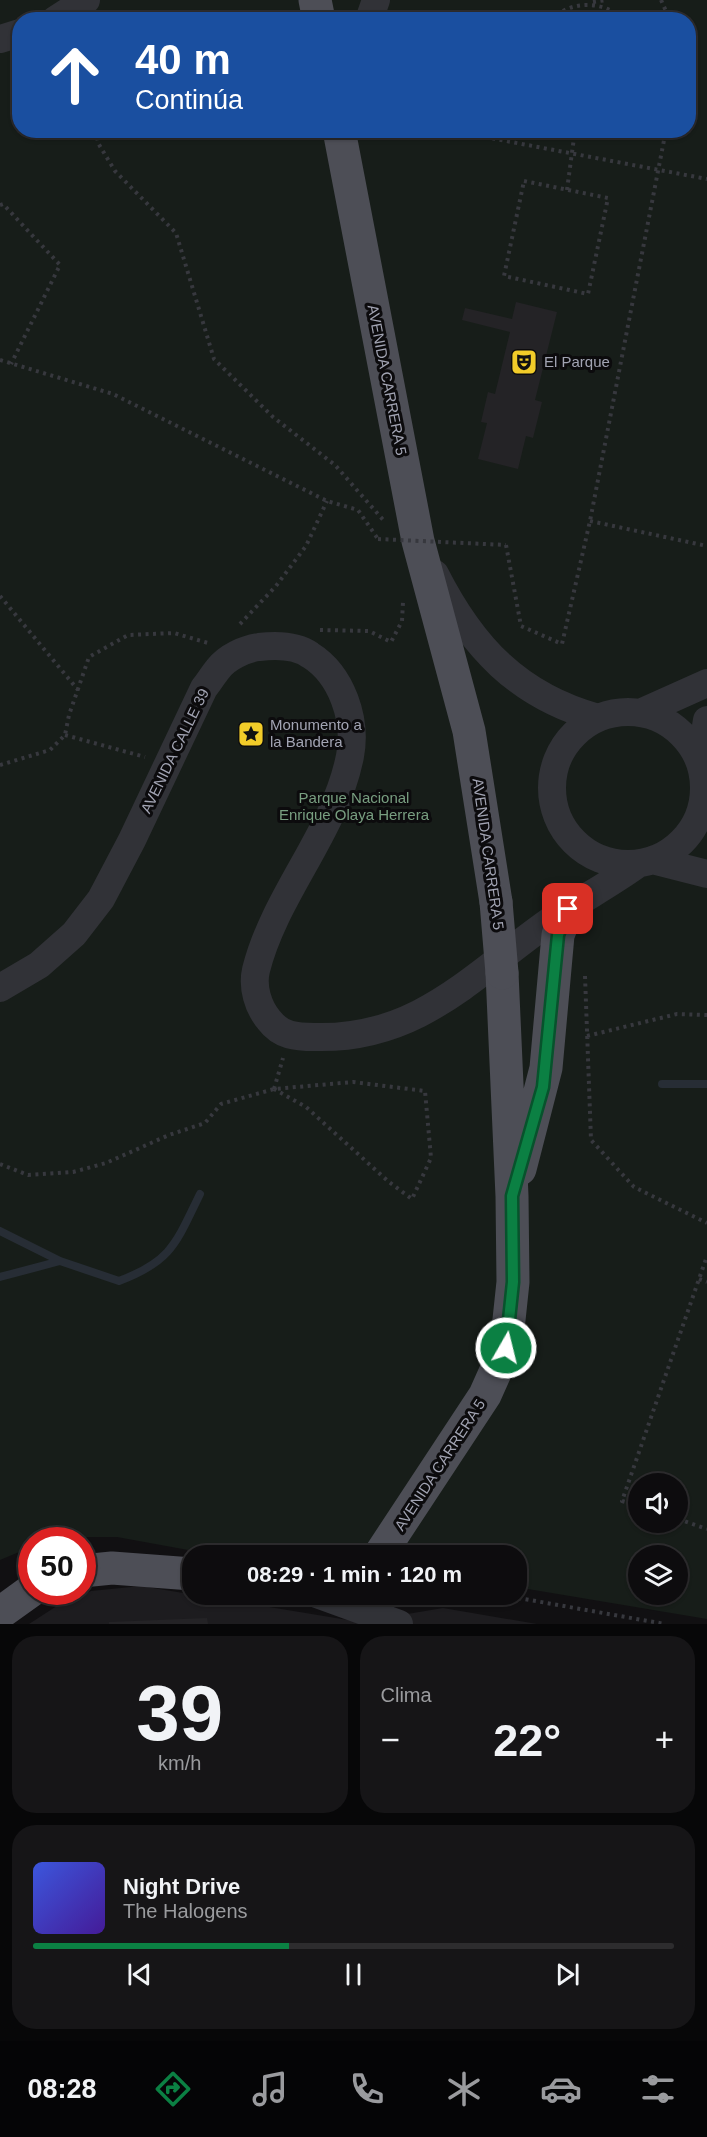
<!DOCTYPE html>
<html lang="es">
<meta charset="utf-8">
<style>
body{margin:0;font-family:Helvetica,sans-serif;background:#161517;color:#f1f3f6;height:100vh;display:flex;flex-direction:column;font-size:22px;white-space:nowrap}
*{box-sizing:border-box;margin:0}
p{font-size:20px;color:#9a9b9e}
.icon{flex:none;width:33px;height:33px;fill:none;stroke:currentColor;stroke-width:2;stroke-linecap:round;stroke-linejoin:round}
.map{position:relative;height:1624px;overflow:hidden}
.sheet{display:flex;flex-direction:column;gap:12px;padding:12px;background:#070708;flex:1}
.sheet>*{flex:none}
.top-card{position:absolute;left:12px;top:12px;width:684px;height:126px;border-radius:24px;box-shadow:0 2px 4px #0004,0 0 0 2px #2d2c2e;background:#1a4fa0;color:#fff;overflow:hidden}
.fabs{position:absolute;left:628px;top:1473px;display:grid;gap:12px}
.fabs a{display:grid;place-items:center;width:60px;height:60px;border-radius:50%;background:#0d0c0e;box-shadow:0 2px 4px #0004,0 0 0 2px #2d2c2e;font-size:30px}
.speed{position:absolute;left:18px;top:1527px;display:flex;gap:12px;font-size:30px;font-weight:700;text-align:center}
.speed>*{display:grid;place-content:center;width:78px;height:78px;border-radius:50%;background:#0d0c0e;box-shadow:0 2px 4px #0004,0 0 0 2px #2d2c2e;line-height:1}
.speed .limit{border:9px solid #d22;background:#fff;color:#111}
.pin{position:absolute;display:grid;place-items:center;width:51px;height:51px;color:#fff;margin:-26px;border-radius:12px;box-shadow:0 3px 9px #0006}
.me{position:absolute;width:66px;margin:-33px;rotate:8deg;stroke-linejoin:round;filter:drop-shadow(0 0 4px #0008)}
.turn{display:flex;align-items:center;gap:21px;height:126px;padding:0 24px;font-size:27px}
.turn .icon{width:78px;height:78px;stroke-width:2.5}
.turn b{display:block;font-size:42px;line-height:51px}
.big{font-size:45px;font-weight:700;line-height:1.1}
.sheet .tile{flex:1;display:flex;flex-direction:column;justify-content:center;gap:9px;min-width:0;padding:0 21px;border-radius:24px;background:#161517}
.sheet .dial{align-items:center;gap:0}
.dial b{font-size:78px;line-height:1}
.song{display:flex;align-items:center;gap:18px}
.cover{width:72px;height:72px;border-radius:9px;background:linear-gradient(135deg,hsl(230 70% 55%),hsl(260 70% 35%))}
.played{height:6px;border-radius:3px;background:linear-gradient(90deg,#0b8043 40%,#2d2c2e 40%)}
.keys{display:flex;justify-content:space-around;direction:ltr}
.heat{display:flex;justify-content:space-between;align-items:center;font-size:33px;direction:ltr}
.sheet .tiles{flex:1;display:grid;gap:12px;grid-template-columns:1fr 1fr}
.tile:last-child{grid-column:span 2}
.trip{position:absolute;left:182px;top:1545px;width:345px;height:60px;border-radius:24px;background:#0d0c0e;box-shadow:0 2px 4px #0004,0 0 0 2px #2d2c2e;font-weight:700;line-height:60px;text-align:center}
.tab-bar{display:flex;height:96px;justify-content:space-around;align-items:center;background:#050506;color:#9a9b9e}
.tab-bar .icon{width:42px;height:42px}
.tab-bar .on{color:#0b8043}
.tab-bar b{font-size:27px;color:#f1f3f6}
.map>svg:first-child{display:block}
.built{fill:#1d1c1f}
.green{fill:#171d19;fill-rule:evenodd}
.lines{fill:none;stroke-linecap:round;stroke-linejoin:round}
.stream{stroke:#272d35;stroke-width:8}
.building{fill:#242326}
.path{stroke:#37383e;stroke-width:4;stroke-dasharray:3 4.5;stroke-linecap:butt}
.minor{stroke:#313237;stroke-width:28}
.major{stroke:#4d4e56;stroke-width:33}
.path-bridge{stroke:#37383e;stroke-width:4;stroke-dasharray:3 4.5;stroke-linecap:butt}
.major-bridge{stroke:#4d4e56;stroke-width:33}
.route-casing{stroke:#07532c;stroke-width:15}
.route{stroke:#0b8043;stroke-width:10}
.labels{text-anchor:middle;stroke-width:6;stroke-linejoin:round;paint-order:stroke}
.poi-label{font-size:15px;fill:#a2a4b3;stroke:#0c0b0d;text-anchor:start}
.street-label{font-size:15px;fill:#a2a4b3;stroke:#0c0b0d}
.park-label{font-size:15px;fill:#789e80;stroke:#0c0b0d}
</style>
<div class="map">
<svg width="707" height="1624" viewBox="0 0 707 1624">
<rect width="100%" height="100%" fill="#111012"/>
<path class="built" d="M141,1586l219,36 83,-14 94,16h-508l37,-24 25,-9z"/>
<path class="green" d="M0,0h707v1619l-191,-32v-31h-295l-104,-19h-61l-9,3h-15l-1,7 -31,13zM20,20h668v110h-668zM639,1484h39v38h-39zM639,1556h39v38h-39z"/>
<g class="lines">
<path class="stream" d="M662,1084h45
M0,1231l60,30 59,20c53,-20 57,-38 81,-87
M0,1277l60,-16"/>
</g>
<path class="building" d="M445,11l25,8v1h-28z
M516,302l41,10 -22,88 7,2 -9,36 -7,-2 -8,33 -40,-10 9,-36 -6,-1 7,-30 7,2 15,-62 -48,-12 3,-12 47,11z
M207,1618l1,6h-99v-2z"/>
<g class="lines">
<path class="path" d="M661,0l9,20
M593,2l13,-2
M551,20c19,-20 53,-20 73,0
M96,130l2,13 17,28 61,62 38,126 59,58 62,48 50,57
M448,130l259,49
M524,181l84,17 -20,96 -84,-18z
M567,190l8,-60
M0,205l3,-1 57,61 -49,99
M0,360l113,34 214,107 31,9 20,29
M590,521l117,25
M506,545l15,81 41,18 28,-123 76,-391
M0,596l78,94
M240,624l36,-38 30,-40 21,-45
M320,630l49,1 22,11 11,-21 1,-19
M65,735l80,22
M0,765l50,-15 15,-15 4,-20 20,-58 39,-22 46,-2 34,10
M585,976l6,164 43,47 73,36
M587,1036l90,-22 30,1
M274,1089l9,-31
M0,1164l28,11 45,-3 33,-9 63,-28 36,-12 16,-19 53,-15 79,-7 72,9 6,67 -19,41 -23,-17 -83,-75 -32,-18
M699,1279l8,3
M639,1506l-17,-5 85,-245
M678,1519l29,10
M496,1594l169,30"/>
<path class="minor" d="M55,20l31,-20
M369,20l7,-20
M0,39l20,-6
M435,574c37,73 83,122 163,144
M552 788a76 76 0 1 1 152 0a76 76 0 1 1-152 0Z
M640,713l67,-30
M700,763l7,-43
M652,860l55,14
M0,988l39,-23 35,-31 27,-35 31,-59 72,-152c5,-6 9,-13 14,-19 9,-12 27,-20 41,-22 17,-2 37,-2 51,8 32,20 47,65 40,101 -15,77 -75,138 -94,214 -4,17 2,37 13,50 12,16 27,17 46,17 103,3 158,-62 235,-116 28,-20 59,-36 88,-57
M317,1594l82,30"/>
<path class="major" d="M315,0l4,20
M339,130l79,411 51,190 27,171
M520,1169l26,-101 12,-133 10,-26
M379,1556l106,-161 21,-47 7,-66 -1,-86 -10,-223
M82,1571l30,-3 80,6
M0,1613l32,-23"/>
<path class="path-bridge" d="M378,539l128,6"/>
<path class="major-bridge" d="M496,902l6,71"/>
</g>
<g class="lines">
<defs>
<path id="route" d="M506,1348l7,-66 -1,-86 31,-109 15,-152 10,-26"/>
</defs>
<use href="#route" class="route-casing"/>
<use href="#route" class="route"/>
</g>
<defs>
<symbol id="theatre-square" viewBox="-11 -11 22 22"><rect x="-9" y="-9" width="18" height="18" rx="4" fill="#f2cc29" stroke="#0c0b0d"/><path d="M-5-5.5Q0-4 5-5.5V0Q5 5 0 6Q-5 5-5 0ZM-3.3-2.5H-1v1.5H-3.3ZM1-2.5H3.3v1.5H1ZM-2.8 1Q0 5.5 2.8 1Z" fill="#111"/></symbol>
<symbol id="sight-square" viewBox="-11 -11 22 22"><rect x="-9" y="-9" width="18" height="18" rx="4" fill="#f2cc29" stroke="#0c0b0d"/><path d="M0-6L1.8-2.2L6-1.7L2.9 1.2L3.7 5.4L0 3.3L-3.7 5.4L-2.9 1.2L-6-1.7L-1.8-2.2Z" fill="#111"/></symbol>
</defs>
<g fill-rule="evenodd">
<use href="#theatre-square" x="509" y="347" width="30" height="30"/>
<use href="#sight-square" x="236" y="719" width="30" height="30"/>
</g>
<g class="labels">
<g class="poi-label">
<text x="544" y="367">El Parque</text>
<text x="270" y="730">Monumento a<tspan x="270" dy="17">la Bandera</tspan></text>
</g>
<g class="street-label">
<text transform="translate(387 380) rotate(79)" y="5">AVENIDA CARRERA 5</text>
<text transform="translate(175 751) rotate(-64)" y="5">AVENIDA CALLE 39</text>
<text transform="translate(488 854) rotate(82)" y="5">AVENIDA CARRERA 5</text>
<text transform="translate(440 1465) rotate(-57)" y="5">AVENIDA CARRERA 5</text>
</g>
<g class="park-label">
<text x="354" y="803">Parque Nacional<tspan x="354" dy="17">Enrique Olaya Herrera</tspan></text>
</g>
</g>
</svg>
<div class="fabs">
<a><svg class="icon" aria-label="sound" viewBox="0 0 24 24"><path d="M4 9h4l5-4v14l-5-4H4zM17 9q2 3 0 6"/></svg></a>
<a><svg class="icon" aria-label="layers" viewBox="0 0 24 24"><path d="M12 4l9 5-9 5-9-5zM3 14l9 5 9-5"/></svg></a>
</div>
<div class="speed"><div class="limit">50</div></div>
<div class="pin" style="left:568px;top:909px;background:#d93025"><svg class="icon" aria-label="arrive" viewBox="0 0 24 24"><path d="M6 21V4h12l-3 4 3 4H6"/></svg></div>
<svg class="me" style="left:506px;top:1348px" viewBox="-20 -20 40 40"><circle r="17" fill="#0b8043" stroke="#fff" stroke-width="3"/><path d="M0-11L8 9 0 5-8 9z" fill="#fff"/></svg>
<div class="trip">08:29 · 1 min · 120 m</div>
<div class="top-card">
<div class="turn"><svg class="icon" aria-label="ahead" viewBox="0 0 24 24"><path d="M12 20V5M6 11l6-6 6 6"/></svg><div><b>40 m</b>Continúa</div></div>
</div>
</div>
<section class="sheet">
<div class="tiles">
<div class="tile dial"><b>39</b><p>km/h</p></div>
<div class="tile"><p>Clima</p>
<div class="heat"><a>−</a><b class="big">22°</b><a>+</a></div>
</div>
<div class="tile">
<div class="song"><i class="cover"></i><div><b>Night Drive</b><p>The Halogens</p></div></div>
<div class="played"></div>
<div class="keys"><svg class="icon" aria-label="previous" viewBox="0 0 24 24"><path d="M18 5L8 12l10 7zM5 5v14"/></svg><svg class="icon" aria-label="pause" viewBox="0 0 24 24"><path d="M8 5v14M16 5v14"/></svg><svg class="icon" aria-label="next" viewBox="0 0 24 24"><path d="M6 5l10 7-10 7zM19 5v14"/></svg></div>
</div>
</div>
</section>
<nav class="tab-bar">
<b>08:28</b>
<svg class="icon on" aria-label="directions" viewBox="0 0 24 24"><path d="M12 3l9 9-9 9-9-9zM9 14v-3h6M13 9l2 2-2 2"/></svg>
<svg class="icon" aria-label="music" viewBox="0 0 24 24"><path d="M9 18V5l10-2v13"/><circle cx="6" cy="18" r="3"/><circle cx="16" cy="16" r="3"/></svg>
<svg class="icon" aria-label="phone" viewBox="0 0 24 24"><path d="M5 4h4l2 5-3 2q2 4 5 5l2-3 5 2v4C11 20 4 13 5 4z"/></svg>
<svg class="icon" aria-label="climate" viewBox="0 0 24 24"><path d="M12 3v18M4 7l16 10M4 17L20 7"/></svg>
<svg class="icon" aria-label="car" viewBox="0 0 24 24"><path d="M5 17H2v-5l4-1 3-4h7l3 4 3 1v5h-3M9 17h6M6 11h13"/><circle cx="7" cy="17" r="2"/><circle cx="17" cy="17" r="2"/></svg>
<svg class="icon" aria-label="filters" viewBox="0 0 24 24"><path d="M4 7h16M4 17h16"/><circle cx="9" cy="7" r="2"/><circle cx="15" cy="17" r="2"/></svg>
</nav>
